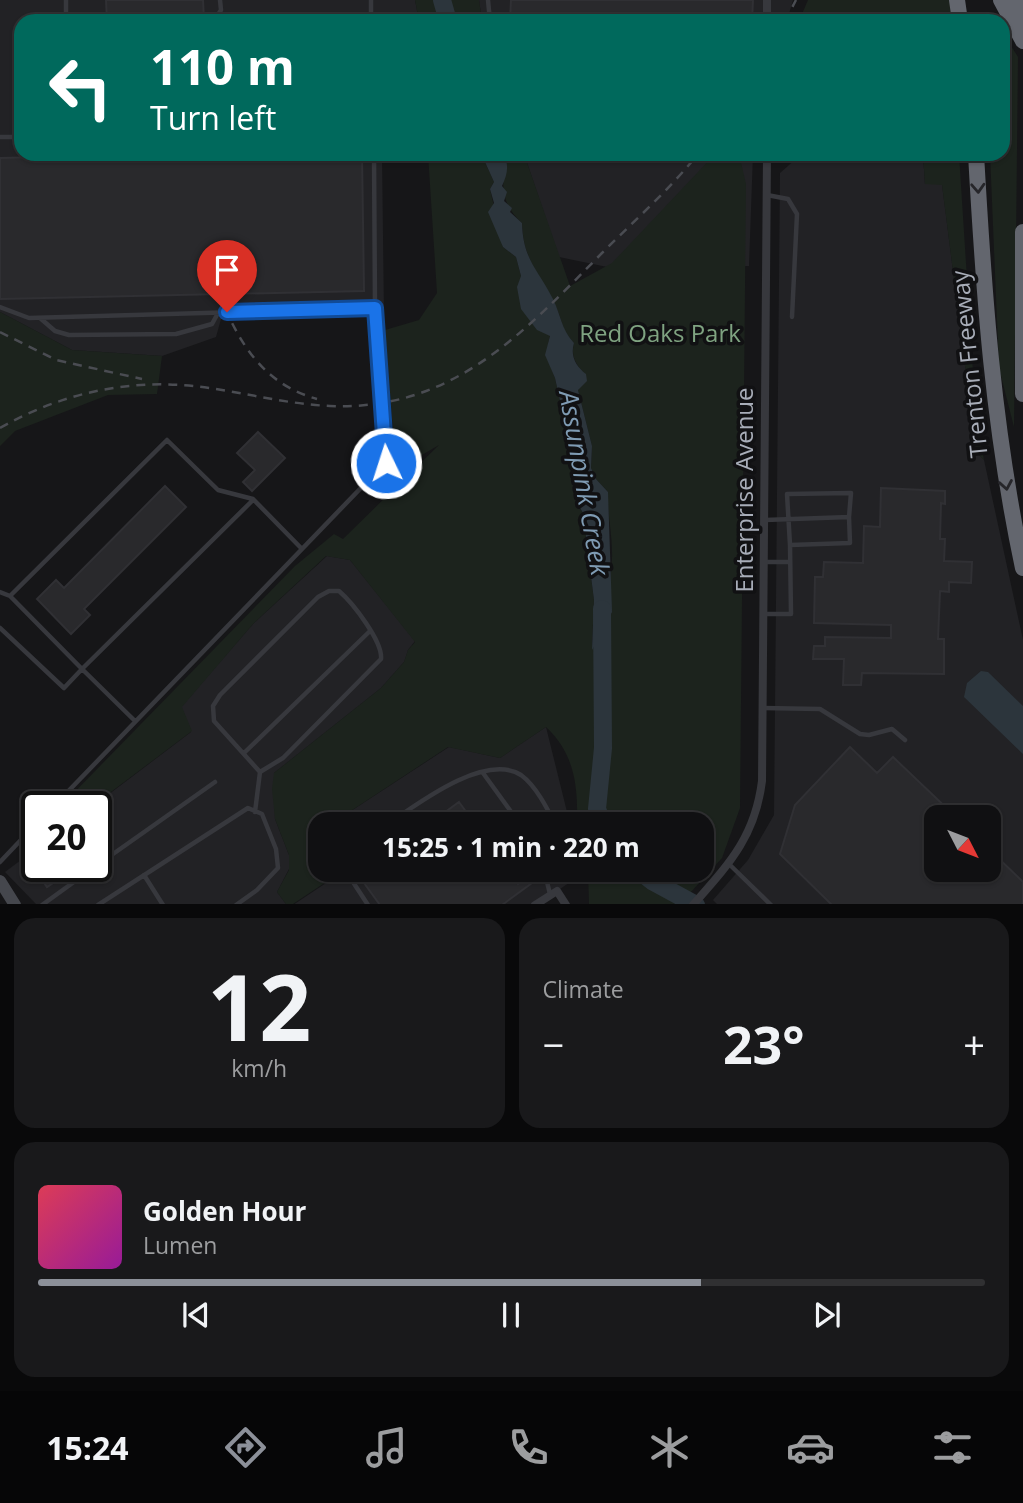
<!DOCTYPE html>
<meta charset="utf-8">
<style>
body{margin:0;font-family:"Open Sans",sans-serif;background:#19191b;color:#f1f3f6;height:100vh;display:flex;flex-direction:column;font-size:26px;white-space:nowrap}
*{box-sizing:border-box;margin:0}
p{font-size:23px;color:#9c9d9f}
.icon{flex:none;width:38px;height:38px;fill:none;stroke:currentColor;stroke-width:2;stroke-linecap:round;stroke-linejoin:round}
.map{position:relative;height:904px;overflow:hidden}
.sheet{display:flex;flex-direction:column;gap:14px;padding:14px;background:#09090a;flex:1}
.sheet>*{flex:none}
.top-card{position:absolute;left:14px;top:14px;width:996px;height:147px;border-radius:21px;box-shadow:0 2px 5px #0004,0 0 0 2px #303032;background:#00695c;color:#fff;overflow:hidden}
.needle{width:46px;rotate:132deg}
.fabs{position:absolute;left:924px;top:805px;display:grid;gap:14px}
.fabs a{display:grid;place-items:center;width:77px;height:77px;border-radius:14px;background:#101012;box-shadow:0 2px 5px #0004,0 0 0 2px #303032;font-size:35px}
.speed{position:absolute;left:21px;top:791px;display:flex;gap:14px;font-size:35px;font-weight:700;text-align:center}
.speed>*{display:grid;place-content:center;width:91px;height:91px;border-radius:50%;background:#101012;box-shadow:0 2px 5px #0004,0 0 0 2px #303032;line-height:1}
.speed .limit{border:4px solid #111;border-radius:10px;background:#fff;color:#111}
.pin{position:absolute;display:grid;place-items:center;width:60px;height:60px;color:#fff;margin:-72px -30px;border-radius:50% 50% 50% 0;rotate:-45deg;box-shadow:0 0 7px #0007}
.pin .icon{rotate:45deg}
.me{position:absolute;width:77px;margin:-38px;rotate:356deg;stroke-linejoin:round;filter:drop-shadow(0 0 5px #0008)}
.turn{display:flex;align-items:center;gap:24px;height:147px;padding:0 21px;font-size:32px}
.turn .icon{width:91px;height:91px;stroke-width:2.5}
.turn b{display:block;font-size:49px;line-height:60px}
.big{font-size:52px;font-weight:700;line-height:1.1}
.sheet .card{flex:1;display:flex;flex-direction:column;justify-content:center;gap:10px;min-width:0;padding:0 24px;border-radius:21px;background:#19191b}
.sheet .dial{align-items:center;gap:0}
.dial b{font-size:91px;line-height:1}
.song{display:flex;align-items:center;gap:21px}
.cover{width:84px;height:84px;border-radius:10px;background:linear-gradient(135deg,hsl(350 70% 55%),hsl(300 70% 35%))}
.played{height:7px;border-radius:4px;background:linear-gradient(90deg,#8c9099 70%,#303032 70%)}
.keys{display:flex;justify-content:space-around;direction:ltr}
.heat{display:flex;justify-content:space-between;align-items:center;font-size:38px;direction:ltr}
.sheet .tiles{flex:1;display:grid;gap:14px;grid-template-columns:1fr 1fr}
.card:last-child{grid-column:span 2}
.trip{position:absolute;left:308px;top:812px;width:406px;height:70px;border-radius:21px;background:#101012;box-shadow:0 2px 5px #0004,0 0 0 2px #303032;font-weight:700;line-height:70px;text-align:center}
.tabs{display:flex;height:112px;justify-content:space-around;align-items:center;background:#060607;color:#9c9d9f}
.tabs .icon{width:49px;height:49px}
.tabs .current{color:#8c9099}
.tabs b{font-size:32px;color:#f1f3f6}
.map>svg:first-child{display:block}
.built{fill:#222225;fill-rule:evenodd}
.green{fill:#1c231d}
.water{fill:#2c353c}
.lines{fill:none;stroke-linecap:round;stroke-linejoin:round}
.river{stroke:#2c353c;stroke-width:18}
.building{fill:#29292c;stroke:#303034;stroke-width:2}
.lane{stroke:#37383d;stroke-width:4.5}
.street{stroke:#37383d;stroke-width:8}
.secondary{stroke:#45474d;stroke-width:12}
.highway{stroke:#63666e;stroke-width:16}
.rail{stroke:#4a4c52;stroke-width:2.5;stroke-dasharray:9 7;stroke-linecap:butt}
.oneway{stroke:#26262a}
.route-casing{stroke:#114b97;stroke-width:18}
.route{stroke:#1a73e8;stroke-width:12}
.labels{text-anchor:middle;stroke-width:7;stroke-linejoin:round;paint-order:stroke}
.park-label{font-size:24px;fill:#7fa381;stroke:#111113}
.street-label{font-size:24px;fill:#a8adb8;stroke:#111113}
.water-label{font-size:26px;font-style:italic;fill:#7f9bb3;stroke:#111113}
</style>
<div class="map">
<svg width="1023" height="905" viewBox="0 0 1023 905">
<rect width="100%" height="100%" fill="#161618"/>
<path class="built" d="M0,0h415l4,21h-398v133h361l2,162 -163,3 -5,18 -54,19 -90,-6 -72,-38z
M479,0h314l-6,21h-305z
M524,154h229l-4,112 -132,3 -58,-12z
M813,154h110l2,30h17l34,268 8,8 39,180v264l-305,1 -5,-5 35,-40 26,-45 6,-642 17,-15zM936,817h53v53h-53z
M327,556l23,4 65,81 -7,9 -4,12 -23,26 -107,85 1,46 14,36v14l-12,23 9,12h-250l-31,-32 32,-24v18h59v-59h-4l99,-75 -10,-25 72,-83z
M546,727l24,97h-239l118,-77 51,11z
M337,870h244l1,4 -44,30 -245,1 45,-30z"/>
<path class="green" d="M415,0h64l3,21h-63z
M808,0h142l1,21h-152z
M1003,33l15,24 -4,370 -15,-59 -9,-214h13z
M428,154l59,1 -2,7 9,20 -4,7 13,58 13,10 5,19 29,59 -4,20 9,23 26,119 -5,4 7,12 11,87 -2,48c9,-31 21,-63 20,-96 0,-20 -5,-39 -4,-60l-12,-13 -5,-11 1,-22 -14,-56 8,-15c-9,-9 -16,-19 -12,-32 -12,-13 -11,-19 -17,-34 -14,-33 -34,-46 -35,-86 -22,-20 -20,-38 -17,-66l-2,-3h21l46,132 42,-23 103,-109h24l7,30 -6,624 -18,50 -42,46h-91l-1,-34h114v-46h-125c1,-37 -2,-70 -31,-97l-46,31 -52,-11 -117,77h-11v7l-7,5 7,10v24h17l1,4 -45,30h-7l-9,-12 12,-22v-15l-14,-36 -3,-30 2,-16 107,-85 23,-26 4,-12 7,-8 -65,-82 -24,-4 -73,68 -71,83 10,24 -101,76h-31l235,-241 39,-32 9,5 96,-94 -43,25 -11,-140 34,-10 18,-27z
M923,154h36l17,265 8,41 -8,-8 -34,-267 -17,-1z
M0,312l72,38 90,6 -5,38 -49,1 -93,36 -15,15z"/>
<path class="water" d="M486,154h17c7,11 4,21 -1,32l5,6 -3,9 8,7 -2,4 12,11c1,37 16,46 31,76 8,16 8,30 21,44 -4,13 2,23 12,31l1,7 -9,9 14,56 -1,22 5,11 12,13 4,120 -20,38 2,-50 -11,-87 -7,-12 5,-4 -26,-119 -10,-23 5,-19 -13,-6 -16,-21 -4,-22 4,-11 -5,-19 -13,-10 -15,-35 6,-9 -4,-14 4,-7 -9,-20z
M981,671l7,1 35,34v48l-59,-57 3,-14z"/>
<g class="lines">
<path class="river" d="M442,0l6,21
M602,609l1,139 -6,61 6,15
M638,870l14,11 44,24"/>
</g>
<path class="building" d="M106,0h97l1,21h-97z
M511,0h242l-1,21h-242z
M172,154h190l2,137 -364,8v-141z
M258,432l27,26 -33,33 -9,-9 12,-12 -18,-17z
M165,486l21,21 -102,102 6,6 -19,19 -34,-35 19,-19 8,8z
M881,488l64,3v13l-4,-1 -1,36h5l-1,22 28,1 -1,21 -22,-1v10l-9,-1 -2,48h6v35l-82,-1 -1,12h-18l1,-26h-31l1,-13h11v-9l66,1v-13l-77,-2 1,-46h8l1,-15 39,1 1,-37 16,1z
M850,747l27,26 16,-16 63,60h-20v53h53v-21l34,33v23h-191l-52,-51 15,-49z
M459,802l16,22h-46z
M37,846v20h41l-31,21 -23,-33z
M368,870h140l10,14 13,-10 5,6 -34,25h-122l-21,-29z"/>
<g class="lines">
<path class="lane" d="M66,0v21
M371,0v21
M488,0l2,21
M214,21l7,-11 -1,-10
M0,137h21
M767,195l21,4 9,15 -5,103
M0,307l29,11 346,-10
M40,318l15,13 14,4 107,-1 36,-10 6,-11
M765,520l84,-3 2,-24 -64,1 3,51 60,-2 -1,-26
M764,562h26
M0,592l10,4 72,73 -18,19 -64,-60
M10,596l157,-156 51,50 35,9 49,50
M764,614h27l-1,-69
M763,708l57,1 40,25 9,1 23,-6 13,11
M135,721l-53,-52 171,-169
M244,753l126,-122
M483,773l37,51
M53,807l332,-344 -10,-155 -1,-154
M255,812l5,-40 -46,-51 -1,-15 7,-11 98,-98 11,-6h10c14,12 44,51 42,68l-98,99 -23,14
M388,824c29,-20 97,-72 133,-49 15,11 26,33 34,49
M0,862l37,-39
M729,864l42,41
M96,866l119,-84
M349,870l2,9 17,26
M544,870l6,24
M144,875l19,30
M42,905l54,-39
M98,905l150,-97 14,6 14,35 2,19 -21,22 -21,15"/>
<path class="street" d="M767,21v-21
M535,905l22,-14 9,14
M693,905c36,-41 62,-68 69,-124l5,-627"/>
<path class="secondary" d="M0,881l15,24"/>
<path class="highway" d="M957,0l3,21
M1001,0l22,41
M1015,0l8,17
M976,154c8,143 17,273 47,414
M1023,232v162"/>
<path class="rail" d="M785,21l11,-21
M219,294c20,49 44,90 98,105
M0,332l56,28 86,19
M0,428c60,-34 125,-49 194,-42 45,5 90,18 136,20 123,5 193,-73 272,-153 32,-32 67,-63 96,-99"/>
</g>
<defs><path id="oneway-chevron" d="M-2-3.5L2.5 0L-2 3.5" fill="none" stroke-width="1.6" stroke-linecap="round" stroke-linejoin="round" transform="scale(1.75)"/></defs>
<g class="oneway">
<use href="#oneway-chevron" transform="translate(978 188) rotate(87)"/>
<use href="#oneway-chevron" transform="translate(1006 485) rotate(80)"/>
</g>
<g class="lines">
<defs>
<path id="route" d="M227,312l148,-4 11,155"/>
</defs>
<use href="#route" class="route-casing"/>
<use href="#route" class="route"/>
</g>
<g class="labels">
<g class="park-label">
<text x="660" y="342">Red Oaks Park</text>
</g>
<g class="street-label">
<text transform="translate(970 364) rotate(-96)" y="8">Trenton Freeway</text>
<text transform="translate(745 490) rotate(-90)" y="8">Enterprise Avenue</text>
</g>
<g class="water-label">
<text transform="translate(584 483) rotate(80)" y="9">Assunpink Creek</text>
</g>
</g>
</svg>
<div class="fabs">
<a><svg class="needle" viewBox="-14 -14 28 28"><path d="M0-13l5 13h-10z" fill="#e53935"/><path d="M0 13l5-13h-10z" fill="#9c9d9f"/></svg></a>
</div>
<div class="speed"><div class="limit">20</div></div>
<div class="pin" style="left:227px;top:312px;background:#d93025"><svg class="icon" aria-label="arrive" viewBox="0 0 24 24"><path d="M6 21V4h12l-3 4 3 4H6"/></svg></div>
<svg class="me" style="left:386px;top:463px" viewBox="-20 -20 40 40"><circle r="17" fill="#1a73e8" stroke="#fff" stroke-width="3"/><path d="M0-11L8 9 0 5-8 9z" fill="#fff"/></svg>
<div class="trip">15:25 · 1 min · 220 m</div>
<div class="top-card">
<div class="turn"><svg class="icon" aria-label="left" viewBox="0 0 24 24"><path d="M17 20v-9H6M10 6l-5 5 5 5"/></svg><div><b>110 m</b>Turn left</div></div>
</div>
</div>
<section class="sheet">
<div class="tiles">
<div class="card dial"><b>12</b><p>km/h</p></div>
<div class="card"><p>Climate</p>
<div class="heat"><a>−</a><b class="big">23°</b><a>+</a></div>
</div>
<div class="card">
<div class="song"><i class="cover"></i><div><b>Golden Hour</b><p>Lumen</p></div></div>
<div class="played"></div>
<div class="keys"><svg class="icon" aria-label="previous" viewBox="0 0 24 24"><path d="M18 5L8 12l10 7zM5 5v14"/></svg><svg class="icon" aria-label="pause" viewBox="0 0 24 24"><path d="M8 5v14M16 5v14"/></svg><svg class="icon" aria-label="next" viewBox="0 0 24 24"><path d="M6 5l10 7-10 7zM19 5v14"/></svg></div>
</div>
</div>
</section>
<nav class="tabs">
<b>15:24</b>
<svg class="icon current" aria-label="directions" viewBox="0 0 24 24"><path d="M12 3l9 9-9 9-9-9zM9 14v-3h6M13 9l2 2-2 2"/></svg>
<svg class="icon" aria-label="music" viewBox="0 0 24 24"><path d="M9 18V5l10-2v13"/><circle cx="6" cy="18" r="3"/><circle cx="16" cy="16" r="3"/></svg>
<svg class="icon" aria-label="phone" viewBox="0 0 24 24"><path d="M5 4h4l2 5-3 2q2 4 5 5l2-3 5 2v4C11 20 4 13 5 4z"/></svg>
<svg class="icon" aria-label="climate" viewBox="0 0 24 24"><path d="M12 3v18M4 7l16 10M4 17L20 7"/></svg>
<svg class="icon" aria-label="car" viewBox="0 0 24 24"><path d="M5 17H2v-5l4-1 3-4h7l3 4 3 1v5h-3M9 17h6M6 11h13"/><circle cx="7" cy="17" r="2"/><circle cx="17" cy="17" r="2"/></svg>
<svg class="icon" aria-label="filters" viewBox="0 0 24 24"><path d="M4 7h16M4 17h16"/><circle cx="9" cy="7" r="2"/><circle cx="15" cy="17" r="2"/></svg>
</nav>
